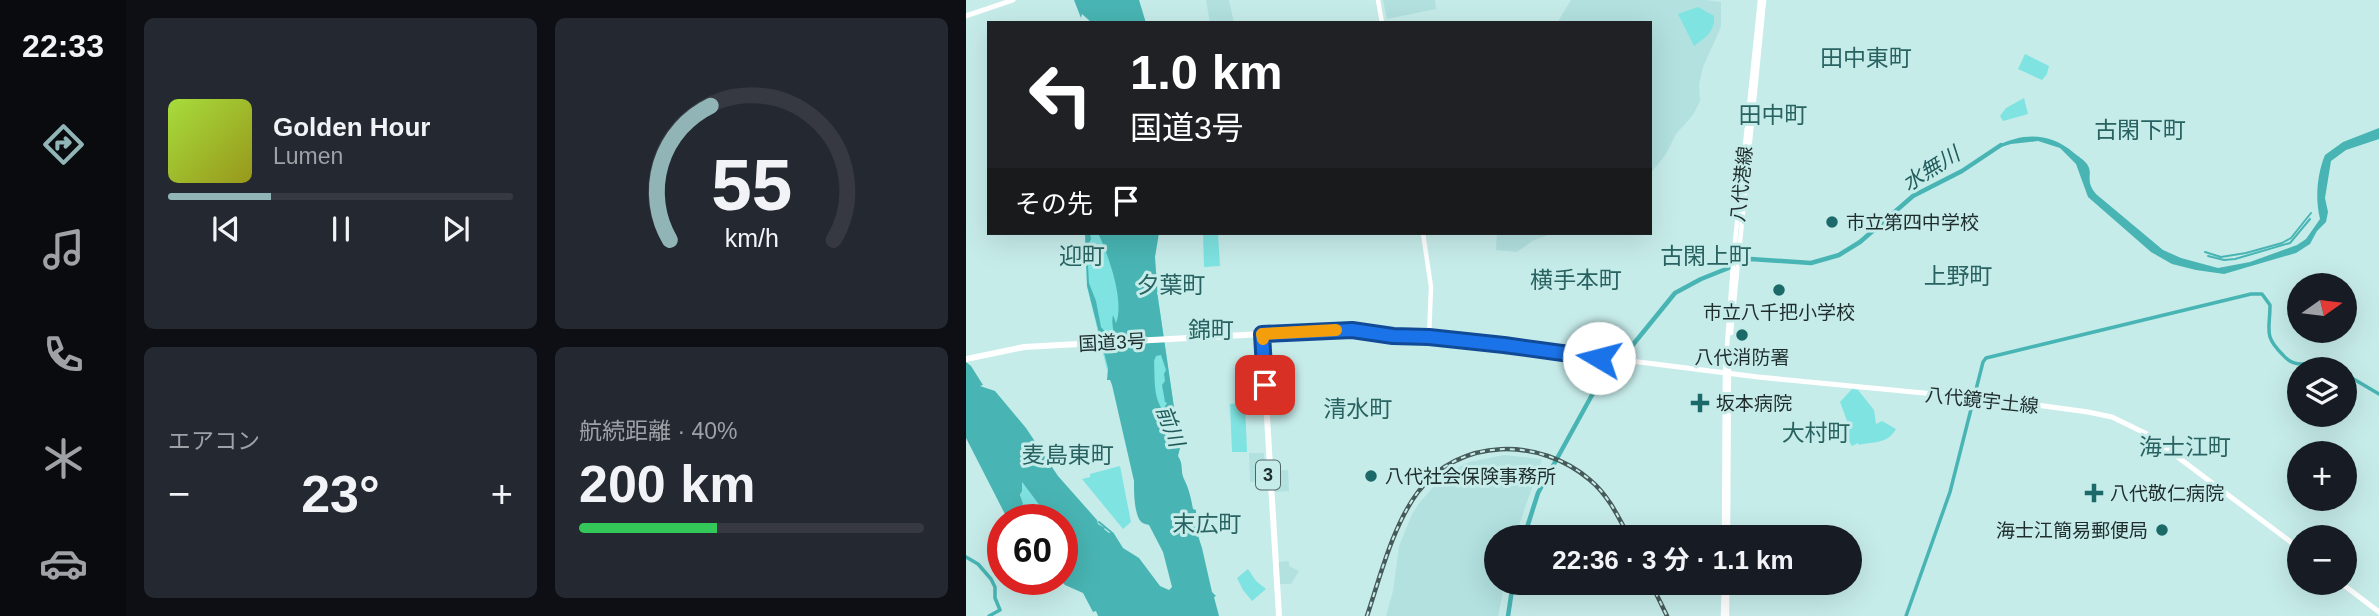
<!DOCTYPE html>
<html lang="ja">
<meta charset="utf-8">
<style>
body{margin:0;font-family:Arial,"Noto Sans JP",sans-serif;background:#242831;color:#f1f3f6;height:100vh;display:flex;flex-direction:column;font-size:26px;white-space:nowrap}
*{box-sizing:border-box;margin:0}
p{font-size:23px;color:#9ea1a6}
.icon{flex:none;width:38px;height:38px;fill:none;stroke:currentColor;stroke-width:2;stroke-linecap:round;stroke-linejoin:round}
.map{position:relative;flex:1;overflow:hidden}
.details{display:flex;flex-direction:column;gap:18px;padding:18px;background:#0d0f14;width:840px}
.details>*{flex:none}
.banner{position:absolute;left:21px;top:21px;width:665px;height:214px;border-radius:0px;box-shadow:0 7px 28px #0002;background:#202124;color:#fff;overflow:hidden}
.needle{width:46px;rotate:76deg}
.tools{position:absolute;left:1321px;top:273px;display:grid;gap:14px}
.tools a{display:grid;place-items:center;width:70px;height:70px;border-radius:50%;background:#171b24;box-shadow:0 7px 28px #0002;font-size:35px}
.speed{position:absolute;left:21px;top:504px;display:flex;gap:14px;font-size:35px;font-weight:700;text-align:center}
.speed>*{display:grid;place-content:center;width:91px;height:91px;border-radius:50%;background:#171b24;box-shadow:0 7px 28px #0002;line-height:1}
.speed .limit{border:10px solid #d22;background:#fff;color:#111}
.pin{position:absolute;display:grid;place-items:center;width:60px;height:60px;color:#fff;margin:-30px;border-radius:14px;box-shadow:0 4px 10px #0006}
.me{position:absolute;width:77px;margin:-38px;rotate:278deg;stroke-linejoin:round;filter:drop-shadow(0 0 5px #0008)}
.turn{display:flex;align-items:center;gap:24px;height:147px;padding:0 28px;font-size:32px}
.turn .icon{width:91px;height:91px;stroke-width:2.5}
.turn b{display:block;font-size:49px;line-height:60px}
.then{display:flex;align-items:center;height:66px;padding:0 28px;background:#0003;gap:14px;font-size:26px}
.big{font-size:52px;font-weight:700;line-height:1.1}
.details .card{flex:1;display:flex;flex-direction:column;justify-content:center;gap:10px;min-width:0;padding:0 24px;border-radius:10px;background:#242831}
.details .dial{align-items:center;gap:0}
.dial svg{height:182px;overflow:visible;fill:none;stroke:#363941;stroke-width:7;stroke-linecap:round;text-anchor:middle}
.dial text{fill:#f1f3f6;stroke:none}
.song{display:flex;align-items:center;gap:21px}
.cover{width:84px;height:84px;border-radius:10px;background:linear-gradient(135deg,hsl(80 70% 55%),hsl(60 70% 35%))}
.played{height:7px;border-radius:4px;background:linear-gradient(90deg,#91b5b6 30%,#363941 30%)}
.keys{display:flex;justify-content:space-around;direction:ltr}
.heat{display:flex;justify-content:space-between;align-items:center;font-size:38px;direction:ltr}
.charge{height:10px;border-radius:5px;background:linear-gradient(90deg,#34c759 40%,#363941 0)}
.details .tiles{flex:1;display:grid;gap:18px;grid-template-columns:repeat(2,1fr)}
.trip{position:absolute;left:518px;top:525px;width:378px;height:70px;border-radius:35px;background:#171b24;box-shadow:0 7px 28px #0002;font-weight:700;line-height:70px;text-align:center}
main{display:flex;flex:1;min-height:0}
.tabs{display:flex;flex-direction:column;width:126px;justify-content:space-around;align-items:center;background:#090b0e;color:#9ea1a6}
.tabs .icon{width:49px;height:49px}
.tabs .selected{color:#91b5b6}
.tabs b{font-size:32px;color:#f1f3f6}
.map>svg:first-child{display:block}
.built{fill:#b2e1e0}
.green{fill:#7ee3e1}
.water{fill:#48b5b4;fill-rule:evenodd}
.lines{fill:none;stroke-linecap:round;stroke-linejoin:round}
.stream{stroke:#48b5b4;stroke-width:2}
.canal{stroke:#48b5b4;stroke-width:3.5}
.river{stroke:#48b5b4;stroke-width:4.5}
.secondary{stroke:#fff;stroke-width:4.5}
.primary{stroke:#fff;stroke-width:5}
.highway{stroke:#fff;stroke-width:6}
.rail-casing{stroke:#465b59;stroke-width:4.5}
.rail{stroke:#c6ecea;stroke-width:2;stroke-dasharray:5;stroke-linecap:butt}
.route-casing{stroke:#114b97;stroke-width:18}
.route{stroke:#1a73e8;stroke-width:12}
.slow{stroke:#f59e0b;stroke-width:12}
.poi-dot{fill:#1b6968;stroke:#c6ecea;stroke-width:2.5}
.labels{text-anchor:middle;stroke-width:6;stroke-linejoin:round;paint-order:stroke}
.shield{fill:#c6ecea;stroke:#516766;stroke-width:2}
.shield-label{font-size:18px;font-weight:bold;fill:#1f2e2d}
.street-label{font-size:19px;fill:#1f2e2d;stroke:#c6ecea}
.poi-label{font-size:19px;fill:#1f2e2d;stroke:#c6ecea;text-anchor:start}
.water-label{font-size:21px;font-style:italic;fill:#205c5c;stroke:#c6ecea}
.quarter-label{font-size:23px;fill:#286261;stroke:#c6ecea}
</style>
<main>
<nav class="tabs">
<b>22:33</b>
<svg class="icon selected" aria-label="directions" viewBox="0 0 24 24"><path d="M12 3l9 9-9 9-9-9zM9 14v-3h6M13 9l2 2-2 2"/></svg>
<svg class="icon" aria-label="music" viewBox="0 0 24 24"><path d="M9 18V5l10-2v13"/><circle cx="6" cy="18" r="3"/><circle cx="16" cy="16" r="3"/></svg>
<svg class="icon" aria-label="phone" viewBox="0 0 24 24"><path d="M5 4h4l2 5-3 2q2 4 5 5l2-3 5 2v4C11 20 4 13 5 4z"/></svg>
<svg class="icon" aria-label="climate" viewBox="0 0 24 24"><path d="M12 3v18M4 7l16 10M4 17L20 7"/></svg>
<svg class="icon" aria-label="car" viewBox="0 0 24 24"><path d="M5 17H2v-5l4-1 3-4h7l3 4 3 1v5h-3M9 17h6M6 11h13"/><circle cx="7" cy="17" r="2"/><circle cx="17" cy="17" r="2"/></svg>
</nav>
<section class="details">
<div class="tiles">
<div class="card">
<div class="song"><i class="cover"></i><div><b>Golden Hour</b><p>Lumen</p></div></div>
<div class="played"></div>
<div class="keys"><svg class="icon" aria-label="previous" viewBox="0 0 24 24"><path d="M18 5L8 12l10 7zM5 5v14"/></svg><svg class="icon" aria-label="pause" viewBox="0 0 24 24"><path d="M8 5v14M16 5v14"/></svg><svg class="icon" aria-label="next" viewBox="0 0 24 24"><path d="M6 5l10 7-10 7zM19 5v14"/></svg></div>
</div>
<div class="card dial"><svg viewBox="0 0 100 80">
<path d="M14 69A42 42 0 1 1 86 69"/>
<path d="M14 69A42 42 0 0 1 32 10" stroke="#91b5b6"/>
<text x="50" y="56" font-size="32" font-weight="700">55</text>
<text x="50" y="72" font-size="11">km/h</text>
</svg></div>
<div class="card"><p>エアコン</p>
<div class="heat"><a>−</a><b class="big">23°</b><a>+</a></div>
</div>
<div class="card"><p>航続距離 · 40%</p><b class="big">200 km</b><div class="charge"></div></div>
</div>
</section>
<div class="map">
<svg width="1413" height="616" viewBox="0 0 1413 616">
<rect width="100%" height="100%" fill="#c6ecea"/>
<path class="built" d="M240,0h23l5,23h-24z
M417,0h52l1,9 -49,10z
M605,0h134l16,2v25l-18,40 -4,18 1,16 -7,14 -17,19 -10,20 -16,20v-151h-93z
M531,233h57l-20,7 -17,12 -21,-2z
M283,453h15l1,28 -15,1z
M538,455l38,4 -27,78h-19v46h9l-7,33h-112l7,-25 6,-45 13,-32 8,-12 25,-28 24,-12z
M322,470l1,21 -15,1 -1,-21z
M323,561v5l10,5 -8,13h-12l-1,-22z"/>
<path class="green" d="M732,7l16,9c1,16 -8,21 -20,30l-16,-32z
M1059,54l24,12 -2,8 -5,6 -24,-11z
M1058,98l4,16 -25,7 -3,-5 6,-8z
M119,233h34l3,114 -15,23 -20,-84z
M237,233h15l2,33 -16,1z
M192,298l21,144 -6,6 -5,12 -16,-70z
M886,389l6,1 16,20 2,14 6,-3 14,8c-9,16 -23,12 -37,16l-1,-2 -6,3 -8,-13 6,-4 -10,-27z
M279,403l2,49h-15l-2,-48z
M154,466l11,56 -8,7 -41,-50 8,-2v-3z
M55,481l22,29 -2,3 1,7 -21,-1c1,-8 -3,-20 1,-29z
M282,569l8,12 10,8 -14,12 -9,-11 -6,-12z"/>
<path class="water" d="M108,0h65l7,23h-50l-1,-3v2l-3,1 -10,-9 -1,4z
M1413,128v11l-33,11 -15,11 -6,37 3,14 -2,10 -9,9 -7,13 -14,9 -72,21 -28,-4 -24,-6 -21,-12 -63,-55 -12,-33 -16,-16 -22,-7 -27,3 -13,4 -1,-2c27,-14 54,-13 77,7 4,3 10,7 13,11 7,10 -3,16 9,30l67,56 18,8 37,10 32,-6 47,-17 9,-6 14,-20c-5,-20 -3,-45 5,-64l18,-13z
M119,233h5l1,6 -4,8 2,36 7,18 5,26 9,10 4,14c4,-11 -4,-24 -1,-36l3,8c9,-22 -8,-69 -18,-90h61l-4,24 3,41 22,150 -2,8c6,9 2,15 6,23 5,10 7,19 9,30l3,1v3l-7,1 -2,3 8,-2 -2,5 9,28 10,44 4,4 -2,1 5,19h-121l-2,-5 -3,1 -10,-19 -18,-8 -6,-6h3v-59h-20l-1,-7 2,-3 -21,-28v9l-2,4 3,9 -2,3 1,13h-14l-42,-82v-76l5,4 12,19 -3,1 15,5 31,37 32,48 39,44 1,4 7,4 -1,1 5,4 4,-1 10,16 16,10 21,28 9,4 3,-3 -9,-35 -14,-27c-4,-1 -8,-2 -10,-6 -5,-10 -5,-28 -5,-38l-22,-96 -2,-5h-3l1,-12 -21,-82zM195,355l5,15 -2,4 1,7 -3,4 3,17 2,1 -4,7c-10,-12 -8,-34 -9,-49l2,-5z"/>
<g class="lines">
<path class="stream" d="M1239,252l16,5 25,-4 36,-10 9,-5 20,-25
M1242,256l16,4 11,-1 55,-16 20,-24
M133,522l12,10"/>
<path class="canal" d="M1379,374l34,20
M0,557l12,7 13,15 4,8v11l5,12 -11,6
M940,616l44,-124 33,-130 3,-4 265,-64h11l8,11c0,26 -7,30 13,50 5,6 11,9 19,9 15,-1 23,-4 36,5"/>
<path class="river" d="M558,537l14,-44 54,-98 83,-102 26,-14 50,-20 60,4 28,-8 21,-13 53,-46 49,-25 39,-26
M542,616l5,-33"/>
<path class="secondary" d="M412,0l4,23
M457,233l8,54 -2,50
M765,333l33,-333
M758,537l1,-165 9,-120 26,-252
M762,537l1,-184
M757,616l1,-33
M761,616v-33"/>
<path class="primary" d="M0,16l47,-16
M296,334l90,-5 43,7 34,1 76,8 253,32 249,24 81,11 24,5 35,17 153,115
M1375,583l38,29"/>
<path class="highway" d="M0,359l58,-12 238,-13 17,282"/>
<defs>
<path id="rail" d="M685,583l16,33
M401,616c13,-39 26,-91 51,-124 41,-55 122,-55 172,-12 18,15 28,36 39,57"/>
</defs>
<use href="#rail" class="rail-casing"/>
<use href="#rail" class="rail"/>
</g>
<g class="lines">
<defs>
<path id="route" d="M299,385l-3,-51 90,-4 41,6 36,1 75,8 95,13"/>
</defs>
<use href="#route" class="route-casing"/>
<use href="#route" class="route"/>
<path class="slow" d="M297,339l-1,-5 74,-4"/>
</g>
<g class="poi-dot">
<circle cx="866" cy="222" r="7"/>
<circle cx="813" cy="290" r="7"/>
<circle cx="776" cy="335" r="7"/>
<path d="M730.5 392.5h7v7h7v7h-7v7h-7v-7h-7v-7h7z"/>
<circle cx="405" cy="476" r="7"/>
<path d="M1124.5 482.5h7v7h7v7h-7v7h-7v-7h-7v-7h7z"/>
<circle cx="1196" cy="530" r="7"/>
</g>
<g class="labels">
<rect class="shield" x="290" y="460.5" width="24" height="29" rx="5"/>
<g class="shield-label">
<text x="302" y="481">3</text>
</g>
<g class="street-label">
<text transform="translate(775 184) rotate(-84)" y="7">八代港線</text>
<text transform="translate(146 342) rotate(-3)" y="7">国道3号</text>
<text transform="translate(1016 400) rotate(6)" y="7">八代鏡宇土線</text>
</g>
<g class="poi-label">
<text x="880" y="229">市立第四中学校</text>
<text x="813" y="319" text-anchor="middle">市立八千把小学校</text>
<text x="776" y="364" text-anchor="middle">八代消防署</text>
<text x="750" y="410">坂本病院</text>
<text x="419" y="483">八代社会保険事務所</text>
<text x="1144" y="500">八代敬仁病院</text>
<text x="1182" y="537" text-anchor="end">海士江簡易郵便局</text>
</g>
<g class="water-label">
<text transform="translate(965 169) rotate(-32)" y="7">水無川</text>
<text transform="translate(204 426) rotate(69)" y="7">前川</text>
</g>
<g class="quarter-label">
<text x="900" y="66">田中東町</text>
<text x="807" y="123">田中町</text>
<text x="1174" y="138">古閑下町</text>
<text x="116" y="264">迎町</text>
<text x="740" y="264">古閑上町</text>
<text x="992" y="284">上野町</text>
<text x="610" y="288">横手本町</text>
<text x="205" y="293">夕葉町</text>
<text x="245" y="338">錦町</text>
<text x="392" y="417">清水町</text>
<text x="850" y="441">大村町</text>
<text x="1219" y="455">海士江町</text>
<text x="102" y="463">麦島東町</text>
<text x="241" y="532">末広町</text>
</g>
</g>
</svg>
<div class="tools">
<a><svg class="needle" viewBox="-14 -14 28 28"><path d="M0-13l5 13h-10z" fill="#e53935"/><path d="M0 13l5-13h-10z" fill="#9ea1a6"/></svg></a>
<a><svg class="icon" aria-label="layers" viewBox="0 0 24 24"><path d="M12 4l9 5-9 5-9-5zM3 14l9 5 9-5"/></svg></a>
<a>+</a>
<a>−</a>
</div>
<div class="speed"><div class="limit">60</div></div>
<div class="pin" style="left:299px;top:385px;background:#d93025"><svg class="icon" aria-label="arrive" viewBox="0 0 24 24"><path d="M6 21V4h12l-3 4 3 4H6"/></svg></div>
<svg class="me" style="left:633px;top:358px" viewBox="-20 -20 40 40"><circle r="19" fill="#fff"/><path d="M0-13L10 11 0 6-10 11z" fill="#1a73e8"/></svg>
<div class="trip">22:36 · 3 分 · 1.1 km</div>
<div class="banner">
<div class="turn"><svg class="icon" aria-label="left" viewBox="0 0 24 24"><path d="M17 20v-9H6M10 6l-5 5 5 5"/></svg><div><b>1.0 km</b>国道3号</div></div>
<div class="then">その先<svg class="icon" aria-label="arrive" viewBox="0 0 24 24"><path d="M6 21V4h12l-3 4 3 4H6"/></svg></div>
</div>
</div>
</main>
